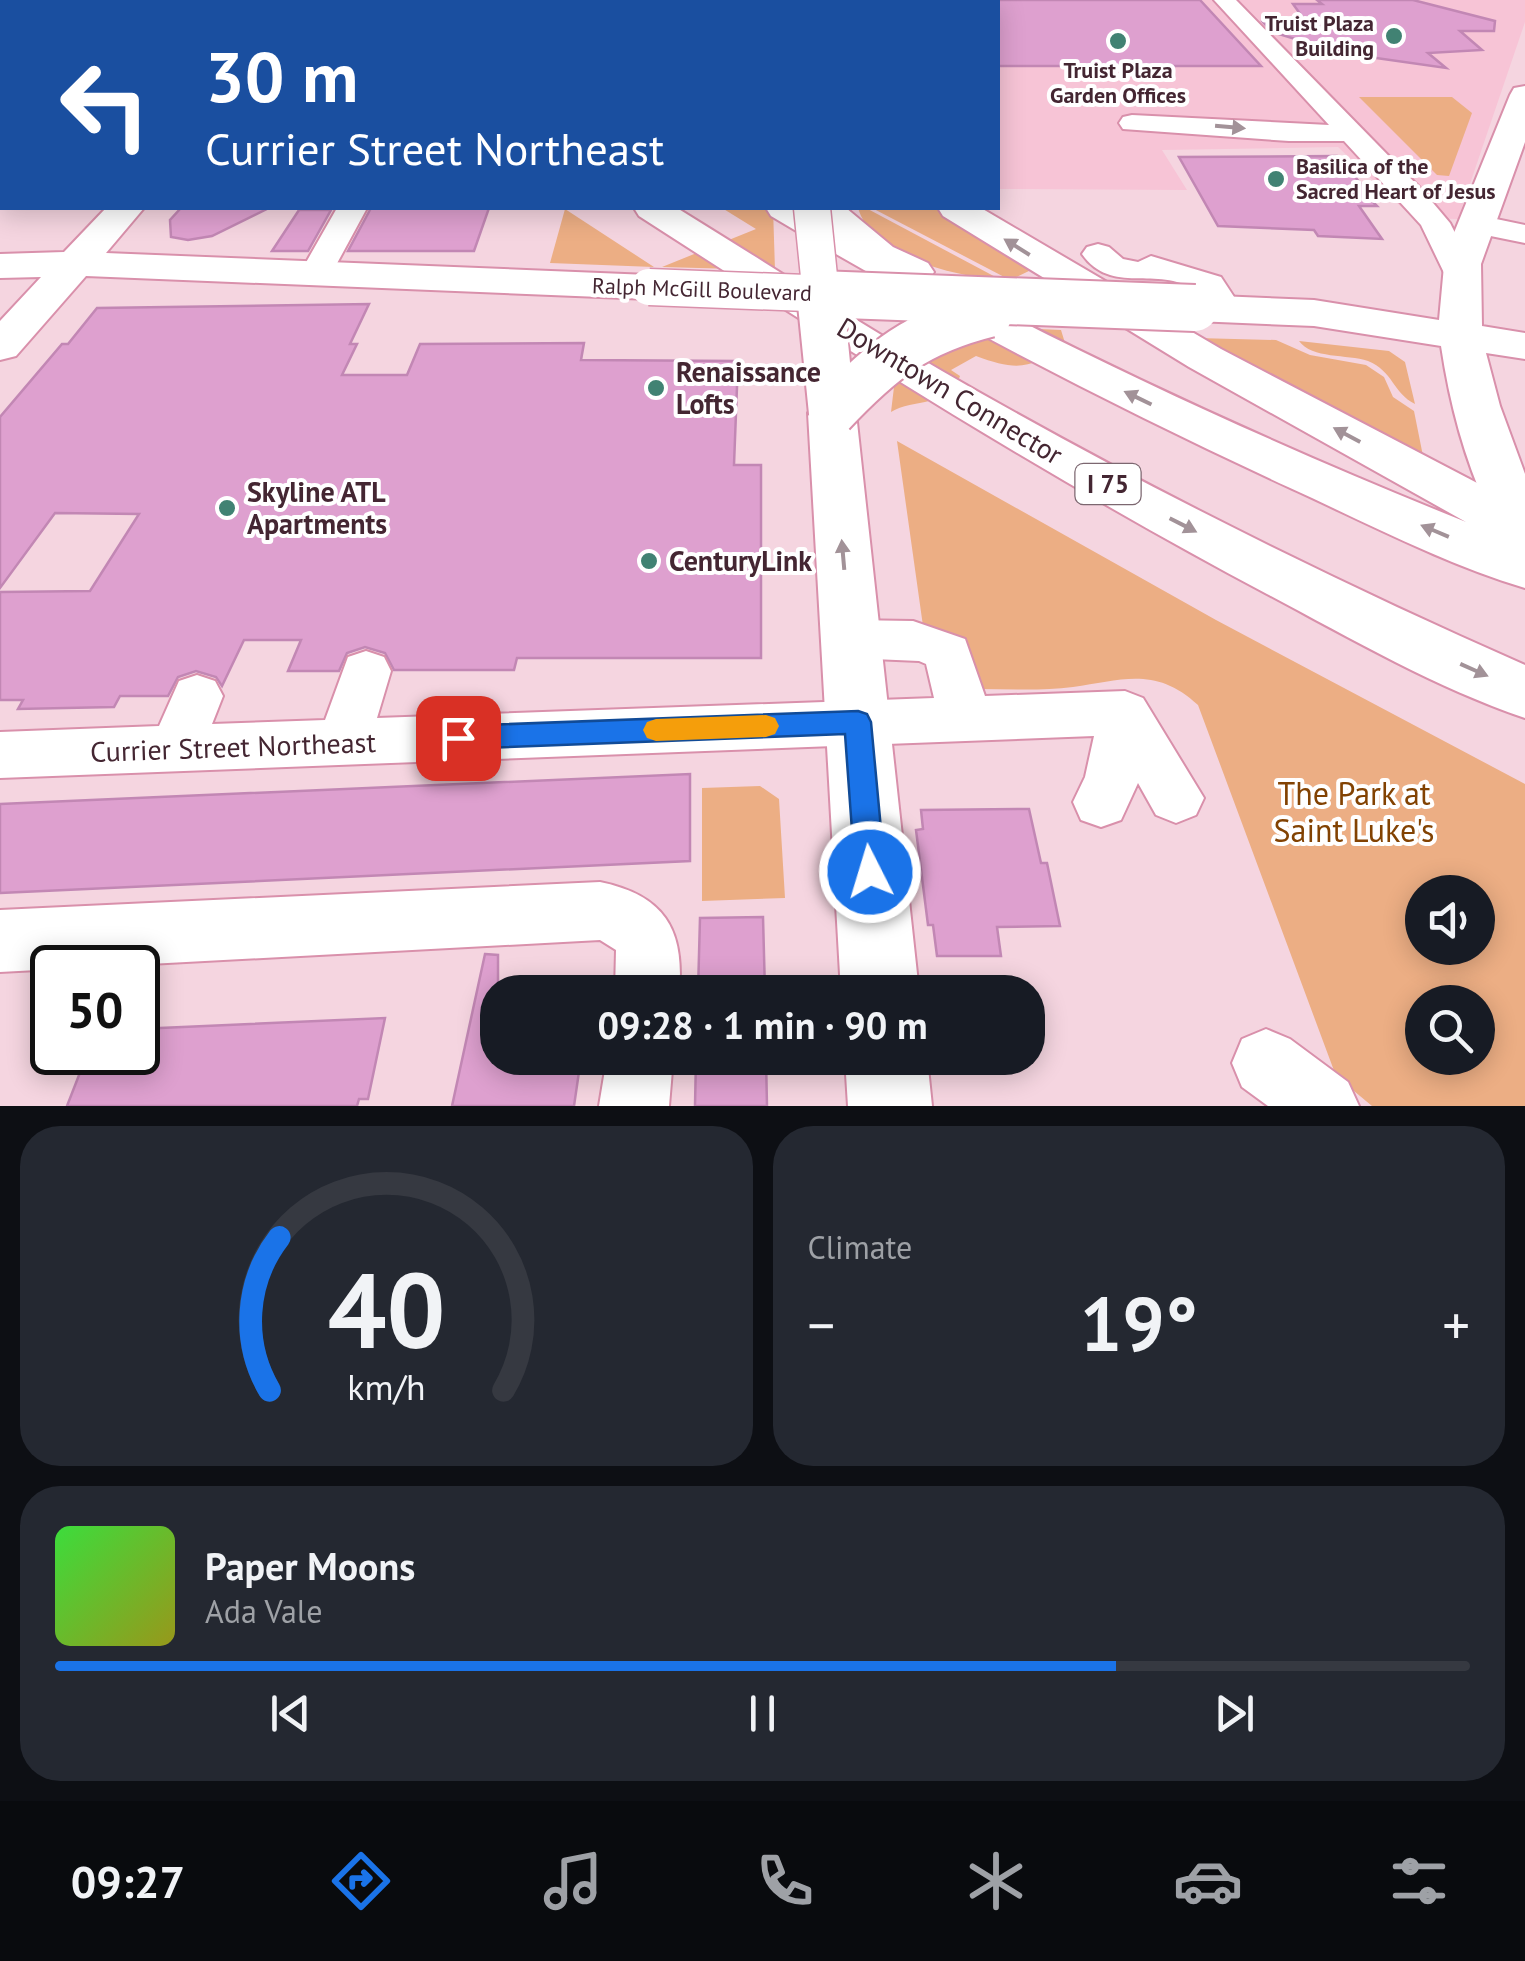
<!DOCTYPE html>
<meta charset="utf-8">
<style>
body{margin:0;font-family:"PT Sans",sans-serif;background:#242831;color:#f1f3f6;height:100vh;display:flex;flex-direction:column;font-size:38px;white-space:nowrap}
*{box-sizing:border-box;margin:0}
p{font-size:32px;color:#9ea1a6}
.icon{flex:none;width:55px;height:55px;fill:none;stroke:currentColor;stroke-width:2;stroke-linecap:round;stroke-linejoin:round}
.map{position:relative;height:1106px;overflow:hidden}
.panel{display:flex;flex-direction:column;gap:20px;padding:20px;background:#0d0f14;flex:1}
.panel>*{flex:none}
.banner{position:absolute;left:0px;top:0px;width:1000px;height:210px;box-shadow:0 5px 25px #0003;background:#1a4fa0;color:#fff;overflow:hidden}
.controls{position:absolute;left:1405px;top:875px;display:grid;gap:20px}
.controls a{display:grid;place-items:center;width:90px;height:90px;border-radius:50%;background:#171b24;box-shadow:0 5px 25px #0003;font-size:50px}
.speed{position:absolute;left:30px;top:945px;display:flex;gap:20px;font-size:50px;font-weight:700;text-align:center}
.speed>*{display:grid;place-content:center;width:130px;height:130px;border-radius:50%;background:#171b24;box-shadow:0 5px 25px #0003;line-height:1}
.speed .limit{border:5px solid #111;border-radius:15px;background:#fff;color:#111}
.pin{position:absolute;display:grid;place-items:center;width:85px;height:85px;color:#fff;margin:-42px;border-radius:20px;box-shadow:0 5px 15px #0006}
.me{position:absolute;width:110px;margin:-55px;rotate:355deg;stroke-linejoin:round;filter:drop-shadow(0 0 8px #0008)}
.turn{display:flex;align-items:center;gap:35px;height:210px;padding:0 40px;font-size:45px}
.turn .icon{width:130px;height:130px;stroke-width:2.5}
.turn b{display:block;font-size:70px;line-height:85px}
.big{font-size:75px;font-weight:700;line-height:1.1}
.panel .widget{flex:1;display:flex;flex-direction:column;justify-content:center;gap:15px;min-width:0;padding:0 35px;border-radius:40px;background:#242831}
.panel .dial{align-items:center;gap:0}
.dial svg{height:260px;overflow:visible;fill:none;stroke:#363941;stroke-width:7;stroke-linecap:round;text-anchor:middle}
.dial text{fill:#f1f3f6;stroke:none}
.song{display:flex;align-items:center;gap:30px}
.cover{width:120px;height:120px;border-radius:15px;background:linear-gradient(135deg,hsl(120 70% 55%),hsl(60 70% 35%))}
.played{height:10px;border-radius:5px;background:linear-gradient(90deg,#1a73e8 75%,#363941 75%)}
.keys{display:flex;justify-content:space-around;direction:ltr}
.heat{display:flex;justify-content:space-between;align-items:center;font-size:55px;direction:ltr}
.panel .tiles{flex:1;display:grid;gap:20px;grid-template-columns:1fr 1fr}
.widget:last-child{grid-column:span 2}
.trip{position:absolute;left:480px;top:975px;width:565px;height:100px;border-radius:40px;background:#171b24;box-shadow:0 5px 25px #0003;font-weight:700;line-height:100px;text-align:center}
.tabs{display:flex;height:160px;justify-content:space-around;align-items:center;background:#090b0e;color:#9ea1a6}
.tabs .icon{width:70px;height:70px}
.tabs .active{color:#1a73e8}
.tabs b{font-size:45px;color:#f1f3f6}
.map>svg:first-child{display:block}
.built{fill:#f7c4d6}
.green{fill:#ecae84;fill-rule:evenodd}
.building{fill:#dea0cf;stroke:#c287b4;stroke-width:2.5}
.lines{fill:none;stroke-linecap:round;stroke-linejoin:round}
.highway-tunnel{stroke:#d2b2bd;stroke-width:29;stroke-dasharray:29 15;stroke-linecap:butt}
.minor-casing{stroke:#d990ab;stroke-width:4}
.major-casing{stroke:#d990ab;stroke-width:4}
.highway-casing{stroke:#d990ab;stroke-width:4}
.minor{fill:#fff;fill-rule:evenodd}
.major{fill:#fff;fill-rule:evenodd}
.highway{fill:#fff;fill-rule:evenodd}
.major-bridge-far1-casing{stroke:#d990ab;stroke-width:39;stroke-linecap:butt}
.major-bridge-casing{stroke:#d990ab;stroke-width:50;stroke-linecap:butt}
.major-bridge-far1{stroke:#fff;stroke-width:36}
.major-bridge{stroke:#fff;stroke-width:46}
.oneway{fill:#a29298}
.route{fill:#1a73e8;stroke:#114b97;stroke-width:2.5}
.slow{fill:#f59e0b}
.poi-dot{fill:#418273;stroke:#fff;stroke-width:4}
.labels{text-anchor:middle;stroke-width:8;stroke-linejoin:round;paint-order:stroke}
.far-poi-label{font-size:22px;font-weight:bold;fill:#442632;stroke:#fff;text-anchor:end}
.far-street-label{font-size:22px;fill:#442632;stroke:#fff}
.shield{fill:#fff;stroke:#7c6770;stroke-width:2.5}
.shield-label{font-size:25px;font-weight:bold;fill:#442632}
.poi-label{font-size:28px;font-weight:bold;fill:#442632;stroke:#fff;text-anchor:start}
.street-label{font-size:28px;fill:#442632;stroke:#fff}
.near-park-label{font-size:32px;fill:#824202;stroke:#fff}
</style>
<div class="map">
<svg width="1525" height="1106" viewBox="0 0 1525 1106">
<rect width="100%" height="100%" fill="#f5d5e0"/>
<path class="built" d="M618,0h907v22l-67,197 -45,-1 -75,-71 -176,3 25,40 -189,-1v-187z"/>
<path class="green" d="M1359,97h93l20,16 -23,63 -12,-1z
M722,208h51l2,62 -113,-3 94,-38z
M858,208h8l137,73c-47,-6 -129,-21 -145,-73z
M872,208h64l95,62 -21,10z
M565,209l89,58 -104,-4z
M1015,328l46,2 4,13c-34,27 -48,28 -89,13l-25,14 9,6c-10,32 -47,22 -69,36l3,-25 20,-27z
M1197,338l79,2 34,15 56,10 18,12 9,20 21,14 9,45z
M1299,341l90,10 16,11 10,42c-22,-11 -22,-33 -47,-43 -21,-7 -56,-2 -69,-20z
M897,441l319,179 309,164v322h-153l-36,-30 -138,-371c-42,-39 -76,-25 -125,-18 -31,4 -64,2 -95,2l-10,-42 -45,-21zM1422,892h56v56h-56zM1422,1002h56v56h-56z
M760,786l19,13 6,99 -83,3v-113z"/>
<path class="building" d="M998,0h202l61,66h-263z
M1317,0h96l82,21 -1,10h-34l22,19 -54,3 18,15 -105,-15 -69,-21 -9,-10h43l-13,-18h29z
M1337,156l37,43h-4l7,7h-18l23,33 -64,-3 -4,-6 -96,-4 -39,-69z
M181,208h88l-57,28 -24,4 -17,-3 -1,-17z
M371,208h118l-15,43h-126z
M299,210h32l-23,41h-36z
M369,304l-19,40h7l-15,31h65l13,-31 164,-1 -3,17 157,1 -4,104h27v193h-244l-3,12h-120l-9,-17 -20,-6 -18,6 -8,18h-51l13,-31h-57l-22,46 -6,-9 -20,-6 -18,6 -10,19h-48l-6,11 -96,2 5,-9h-23v-108l90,-1 49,-77 -84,-1 -55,75v-171l62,-73h6l29,-36z
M690,774v87l-690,32v-89z
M1029,809l12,54h6l13,63 -63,1 4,29h-64l-4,-31h-5l-12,-95 7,-1 -2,-19z
M763,917l2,75h-67l2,-74z
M485,954l13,1v103h83l-7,48h-122z
M385,1018l-17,81h-9l-2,7h-290l21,-54h50v-23z
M696,1058h70l1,48h-72z"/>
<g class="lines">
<path class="highway-tunnel" d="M196,0l6,2
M257,0l6,2
M362,0l5,2"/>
<defs>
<path id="minor" d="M1214,0h22l187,191 27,32 26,51 -4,7h-24l-27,-56 -77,-84h-55l-166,-12 -4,-6 4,-6 9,-2 197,10z
M337,208h30l-39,72h-24l-4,-7z
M1477,215l48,10v18l-59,-12 -4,-7 4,-7z
M1098,244l11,3 14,12 15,3 13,-6 70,21 21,32 -5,7 -12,3 -12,-3c-5,-7 -11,-21 -18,-26 -37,-25 -84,6 -113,-36l5,-7z
M850,620l63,1 52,18 20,57 140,-5 18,7 61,100 -8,17 -20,8 -20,-8 -18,-32 -17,37 -20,7 -20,-7 -8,-18 12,-25 9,-41 -1094,42v-46l159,-6 20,-45 18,-6 18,6 8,15 -11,28 113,-4 23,-63 18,-6 18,6 7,14 -14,47 557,-20 -8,-34 -7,-3 -69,-3 -17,-6 -7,-13 7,-13z
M600,882c63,13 85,46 79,110h-64l1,-42 -16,-10 -600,32v-62z
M1266,1029l24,10 58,43 11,24h-91l-26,-19 -10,-24 10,-24z
M607,1058h66l-4,48h-70z"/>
<path id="major" d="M235,0h30l2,2h-30z
M774,0h26v2h-26z
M1525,86v56l-44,122 1,62 43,7v26l-39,-6 14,53 25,68v76l-19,-6c-35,-59 -55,-131 -65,-198l-127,-20 -119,-5 -15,-4 -6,-9 6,-9 15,-4 119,5 125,20 6,-65 65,-160 4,-7z
M106,208h38l-38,45 543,22 14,3 6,9 -6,9 -14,3 -563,-23 -70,80 -16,4v-39l41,-44 -41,1v-24l64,-2z
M806,208h40l47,39 35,16 6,9 -6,9c-39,9 -101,-42 -122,-73z
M832,398l17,5 7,10 63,579h-78l-33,-579 7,-10z
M845,1058h82l5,48h-84z"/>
<path id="highway" d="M423,0h29l2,2h-29z
M794,0h26v2h-26z
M634,208h43c88,54 175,111 265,163 189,109 384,206 583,294v53c-89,-30 -175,-80 -258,-124 -217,-115 -422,-245 -628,-378z
M766,208h44c211,120 430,223 656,314l-277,-155 -246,-151 -5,-8h43l240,141 304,159v80c-81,-24 -160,-66 -237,-101 -177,-82 -349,-171 -517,-271z"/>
</defs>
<use href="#minor" class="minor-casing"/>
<use href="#major" class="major-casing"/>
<use href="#highway" class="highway-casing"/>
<use href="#minor" class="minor"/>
<use href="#major" class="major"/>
<use href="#highway" class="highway"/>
<defs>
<path id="major-bridge-far1" d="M812,208l9,88
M649,287l234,9"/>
<path id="major-bridge" d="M818,294l377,14
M820,294l12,119
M832,413c50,-53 85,-81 157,-99"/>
</defs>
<use href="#major-bridge-far1" class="major-bridge-far1-casing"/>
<use href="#major-bridge" class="major-bridge-casing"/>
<use href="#major-bridge-far1" class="major-bridge-far1"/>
<use href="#major-bridge" class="major-bridge"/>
</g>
<defs><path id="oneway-solid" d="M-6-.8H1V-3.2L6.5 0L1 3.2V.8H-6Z" transform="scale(2.5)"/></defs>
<g class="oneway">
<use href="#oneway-solid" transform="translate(1230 127) rotate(5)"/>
<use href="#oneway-solid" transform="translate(1017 247) rotate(-148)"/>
<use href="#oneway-solid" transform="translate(1138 398) rotate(-154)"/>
<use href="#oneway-solid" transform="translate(1347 435) rotate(-152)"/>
<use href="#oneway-solid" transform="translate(1183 525) rotate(27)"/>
<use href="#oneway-solid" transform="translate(1435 531) rotate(-157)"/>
<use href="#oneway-solid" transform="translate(843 555) rotate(-95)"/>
<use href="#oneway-solid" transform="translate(1474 670) rotate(24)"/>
</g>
<path class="route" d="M858,711l9,3 4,8 14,150 -4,9 -11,4 -10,-4 -5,-9 -10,-138 -387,15 -9,-3 -4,-8 4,-8 9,-4z"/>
<path class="slow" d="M766,715l9,3 4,8 -4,8 -9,3 -110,4 -9,-3 -4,-8 4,-8 9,-3z"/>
<g class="poi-dot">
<circle cx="1394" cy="36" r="10"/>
<circle cx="1118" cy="41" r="10"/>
<circle cx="1276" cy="179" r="10"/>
<circle cx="656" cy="388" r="10"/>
<circle cx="227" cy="508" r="10"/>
<circle cx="649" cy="561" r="10"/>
</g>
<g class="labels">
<g class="far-poi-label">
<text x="1374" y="31">Truist Plaza<tspan x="1374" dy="25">Building</tspan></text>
<text x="1118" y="78" text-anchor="middle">Truist Plaza<tspan x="1118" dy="25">Garden Offices</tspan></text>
<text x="1296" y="174" text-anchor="start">Basilica of the<tspan x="1296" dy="25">Sacred Heart of Jesus</tspan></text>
</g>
<g class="far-street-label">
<text transform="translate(702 289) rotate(2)" y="8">Ralph McGill Boulevard</text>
</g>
<rect class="shield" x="1075.5" y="464" width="65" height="40" rx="8"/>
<g class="shield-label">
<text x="1108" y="493">I 75</text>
</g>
<g class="poi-label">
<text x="676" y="382">Renaissance<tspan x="676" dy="32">Lofts</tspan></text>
<text x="247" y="502">Skyline ATL<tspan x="247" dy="32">Apartments</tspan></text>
<text x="669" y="571">CenturyLink</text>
</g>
<g class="street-label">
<text transform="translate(950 391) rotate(31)" y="10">Downtown Connector</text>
<text transform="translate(233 747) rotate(-2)" y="10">Currier Street Northeast</text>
</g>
<g class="near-park-label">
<text x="1354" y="805">The Park at<tspan x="1354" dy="37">Saint Luke's</tspan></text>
</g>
</g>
</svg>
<div class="controls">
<a><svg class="icon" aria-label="sound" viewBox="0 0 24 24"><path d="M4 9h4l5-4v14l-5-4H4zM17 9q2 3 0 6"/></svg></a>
<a><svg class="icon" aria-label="search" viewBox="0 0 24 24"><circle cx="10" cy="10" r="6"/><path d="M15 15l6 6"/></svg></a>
</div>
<div class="speed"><div class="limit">50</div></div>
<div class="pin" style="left:458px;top:738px;background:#d93025"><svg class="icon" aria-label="arrive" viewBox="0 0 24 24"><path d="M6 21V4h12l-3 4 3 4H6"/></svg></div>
<svg class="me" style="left:870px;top:872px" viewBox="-20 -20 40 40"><circle r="17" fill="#1a73e8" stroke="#fff" stroke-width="3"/><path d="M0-11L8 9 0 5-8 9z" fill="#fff"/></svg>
<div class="trip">09:28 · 1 min · 90 m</div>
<div class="banner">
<div class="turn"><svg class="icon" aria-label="left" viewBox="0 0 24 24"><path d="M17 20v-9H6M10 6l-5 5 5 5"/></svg><div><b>30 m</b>Currier Street Northeast</div></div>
</div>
</div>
<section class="panel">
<div class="tiles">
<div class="widget dial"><svg viewBox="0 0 100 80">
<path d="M14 69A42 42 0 1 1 86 69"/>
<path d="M14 69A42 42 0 0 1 17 22" stroke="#1a73e8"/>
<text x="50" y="56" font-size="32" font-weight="700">40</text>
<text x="50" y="72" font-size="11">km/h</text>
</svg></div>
<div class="widget"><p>Climate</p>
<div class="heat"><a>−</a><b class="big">19°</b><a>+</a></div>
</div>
<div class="widget">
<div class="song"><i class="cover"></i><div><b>Paper Moons</b><p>Ada Vale</p></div></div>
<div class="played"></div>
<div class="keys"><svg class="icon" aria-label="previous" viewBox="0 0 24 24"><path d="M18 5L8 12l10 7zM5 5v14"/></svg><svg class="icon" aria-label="pause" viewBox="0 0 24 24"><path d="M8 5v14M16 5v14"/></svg><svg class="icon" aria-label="next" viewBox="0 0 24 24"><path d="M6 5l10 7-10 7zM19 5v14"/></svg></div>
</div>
</div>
</section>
<nav class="tabs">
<b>09:27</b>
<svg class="icon active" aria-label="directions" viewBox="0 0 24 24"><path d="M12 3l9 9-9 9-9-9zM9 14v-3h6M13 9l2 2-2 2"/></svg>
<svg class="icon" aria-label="music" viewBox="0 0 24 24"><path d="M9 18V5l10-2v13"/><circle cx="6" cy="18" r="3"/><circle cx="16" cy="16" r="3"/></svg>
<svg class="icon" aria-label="phone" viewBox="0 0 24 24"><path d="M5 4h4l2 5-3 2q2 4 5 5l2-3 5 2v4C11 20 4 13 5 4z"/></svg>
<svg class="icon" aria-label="climate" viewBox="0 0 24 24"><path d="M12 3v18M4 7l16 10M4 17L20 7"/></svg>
<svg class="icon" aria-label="car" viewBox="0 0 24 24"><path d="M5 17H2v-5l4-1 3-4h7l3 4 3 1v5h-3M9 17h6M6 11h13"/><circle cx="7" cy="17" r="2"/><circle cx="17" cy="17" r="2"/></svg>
<svg class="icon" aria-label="filters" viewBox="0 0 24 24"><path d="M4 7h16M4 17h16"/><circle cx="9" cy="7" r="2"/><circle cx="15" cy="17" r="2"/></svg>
</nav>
